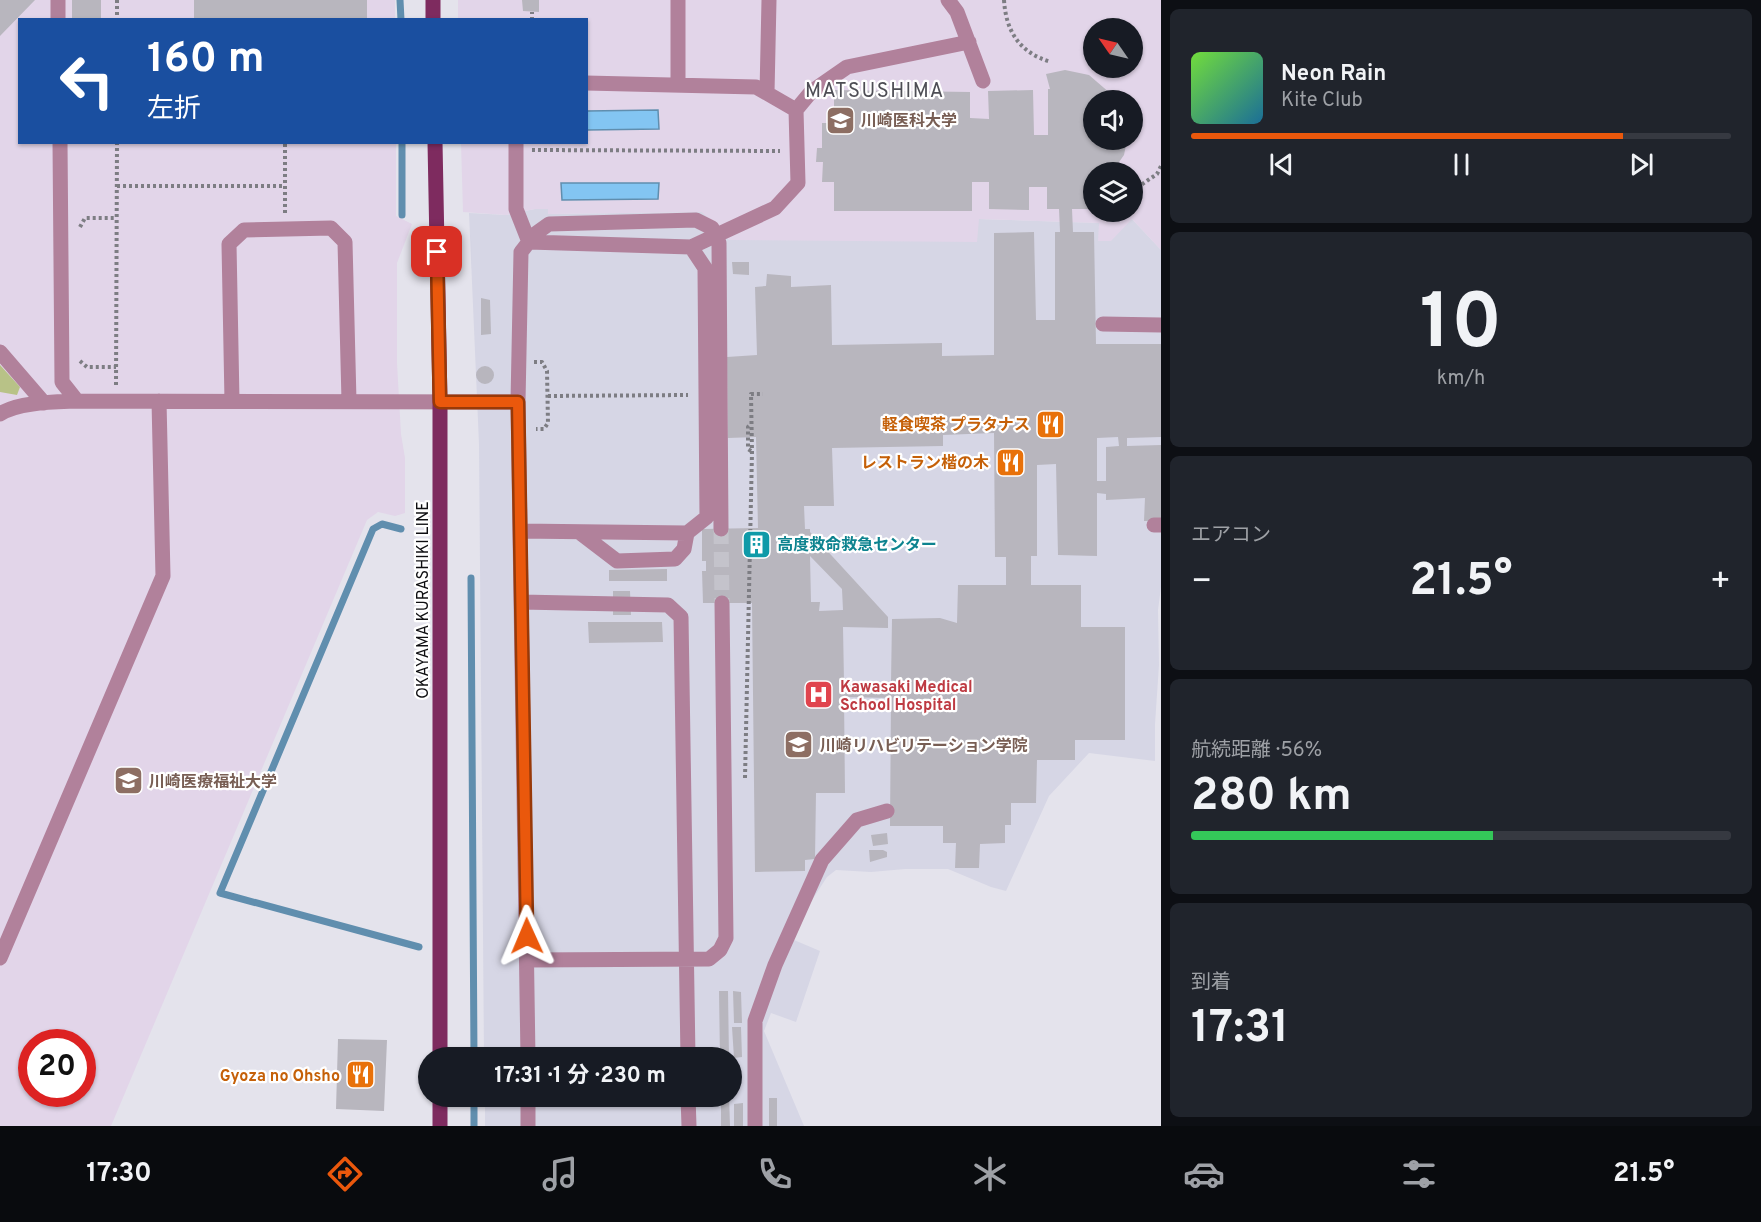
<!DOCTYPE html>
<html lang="ja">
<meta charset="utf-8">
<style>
body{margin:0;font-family:Overpass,"Noto Sans JP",sans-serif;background:#20242c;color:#f1f3f6;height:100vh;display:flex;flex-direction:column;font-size:22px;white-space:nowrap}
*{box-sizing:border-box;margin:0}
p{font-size:20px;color:#9ea1a6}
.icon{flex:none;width:33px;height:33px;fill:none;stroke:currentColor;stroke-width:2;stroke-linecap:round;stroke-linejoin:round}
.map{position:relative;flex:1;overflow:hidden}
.side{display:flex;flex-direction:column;gap:9px;padding:9px;background:#0d0f14;width:600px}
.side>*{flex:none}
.top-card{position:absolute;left:18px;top:18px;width:570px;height:126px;border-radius:0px;box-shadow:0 2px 4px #0004;background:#1a4fa0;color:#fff;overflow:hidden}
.needle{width:39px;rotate:304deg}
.tools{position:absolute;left:1083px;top:18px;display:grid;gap:12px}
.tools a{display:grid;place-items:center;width:60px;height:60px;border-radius:50%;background:#171b24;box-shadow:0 2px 4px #0004;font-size:30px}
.speed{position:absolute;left:18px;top:1029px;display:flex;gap:12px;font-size:30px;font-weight:700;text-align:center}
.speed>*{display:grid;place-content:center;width:78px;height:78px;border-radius:50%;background:#171b24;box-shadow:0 2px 4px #0004;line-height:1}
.speed .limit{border:9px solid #d22;background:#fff;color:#111}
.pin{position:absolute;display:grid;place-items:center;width:51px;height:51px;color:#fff;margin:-26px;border-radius:12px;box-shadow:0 3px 9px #0006}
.me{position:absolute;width:66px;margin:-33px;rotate:359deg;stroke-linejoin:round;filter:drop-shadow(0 0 4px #0008)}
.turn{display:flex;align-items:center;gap:21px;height:126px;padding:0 30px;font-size:27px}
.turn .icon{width:78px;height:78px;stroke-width:2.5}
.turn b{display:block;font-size:42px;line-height:51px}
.big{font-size:45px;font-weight:700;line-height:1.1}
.side .card{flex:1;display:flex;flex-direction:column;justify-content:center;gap:9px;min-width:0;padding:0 21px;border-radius:9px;background:#20242c}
.side .dial{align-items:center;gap:0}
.dial b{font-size:78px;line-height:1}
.song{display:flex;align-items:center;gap:18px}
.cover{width:72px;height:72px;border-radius:9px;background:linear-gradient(135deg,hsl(100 70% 55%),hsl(200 70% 35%))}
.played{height:6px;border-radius:3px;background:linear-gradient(90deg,#ea580c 80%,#363941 80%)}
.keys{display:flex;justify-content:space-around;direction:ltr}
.heat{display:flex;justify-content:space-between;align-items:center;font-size:33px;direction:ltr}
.charge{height:9px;border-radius:4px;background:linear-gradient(90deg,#34c759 56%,#363941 0)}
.trip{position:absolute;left:418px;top:1047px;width:324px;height:60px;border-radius:30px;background:#171b24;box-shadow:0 2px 4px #0004;font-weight:700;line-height:60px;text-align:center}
.menu{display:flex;height:96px;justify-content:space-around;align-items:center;background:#090b0e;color:#9ea1a6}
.menu .icon{width:42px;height:42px}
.menu .selected{color:#ea580c}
.menu b{font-size:27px;color:#f1f3f6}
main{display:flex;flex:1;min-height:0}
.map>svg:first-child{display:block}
.built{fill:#d6d6e5}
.education{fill:#e2d5e9;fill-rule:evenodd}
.green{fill:#b8c287}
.water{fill:#83c5f2;stroke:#608eae;stroke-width:1.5}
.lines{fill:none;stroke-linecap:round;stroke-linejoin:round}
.stream{stroke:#608eae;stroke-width:7}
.building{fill:#b8b6be;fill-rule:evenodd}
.minor-tunnel{stroke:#c4c3cb;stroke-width:15;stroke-dasharray:15 8;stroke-linecap:butt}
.path{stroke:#7d7d83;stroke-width:4;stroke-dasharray:3 3;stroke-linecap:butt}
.minor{stroke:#b1819b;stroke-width:15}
.major{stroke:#7e2b5f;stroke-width:15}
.route-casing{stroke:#983908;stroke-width:15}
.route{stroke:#ea580c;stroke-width:10}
.labels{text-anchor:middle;stroke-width:4.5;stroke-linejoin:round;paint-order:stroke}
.education-label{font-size:16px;font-weight:bold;fill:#785e54;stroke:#fff;text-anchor:start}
.food-label{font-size:16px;font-weight:bold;fill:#c56008;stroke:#fff;text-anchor:end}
.culture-label{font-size:16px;font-weight:bold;fill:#0d838f;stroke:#fff;text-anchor:start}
.street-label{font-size:16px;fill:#0e0e11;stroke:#fff}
.health-label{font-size:16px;font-weight:bold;fill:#be3a42;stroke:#fff;text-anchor:start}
.quarter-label{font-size:20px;letter-spacing:1.5px;fill:#4e4e55;stroke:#fff}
</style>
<main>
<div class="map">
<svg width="1161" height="1126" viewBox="0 0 1161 1126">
<rect width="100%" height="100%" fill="#e4e3ec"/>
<path class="built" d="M535,209h13v5l154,-2 274,30 2,-23 122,4 32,-4 29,31v337l-3,23 1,55 -4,59v37l-66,-8 -40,43 -43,95 -15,-4 -43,-18h-43l-34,3 -35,-2 -9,7 -24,37 -9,26 26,11 -24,71 -25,-9 -7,18 40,95h-319v-29l247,-1v-38l-248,-1 -5,-613 -10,-231 37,2z"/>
<path class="education" d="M0,0h395v19l-375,1v122l376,1v73l16,8 -15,39v100l4,71 4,24v55l-10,3 -17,-4 -11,8 -256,606h-111zM32,1042h50v52h-50z
M458,0h703v250l-29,-31 -21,22h-13l1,-18 -120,-4 -2,23 -248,-2 -27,-28 -154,2v-5h-13l-29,6 -43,-3 -2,-69 125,-1v-122l-128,-1zM1094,28h38v40h-38zM1094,100h38v40h-38zM1094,172h38v40h-38z"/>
<path class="green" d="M0,365l20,22 -3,8 -17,-3z"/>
<path class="water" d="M658,110l1,19 -72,1v-19z
M561,183h98l-1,16 -96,1z"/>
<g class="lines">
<path class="stream" d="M400,0l1,20
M402,142v73
M401,529l-19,-5 -9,5 -153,364 199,54
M471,578l3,480
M474,1096v30"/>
</g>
<path class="building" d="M0,0h35l-35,36z
M72,0h29v20h-29z
M194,0h173v20h-173z
M522,0h17v12l-16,-1z
M1065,70l24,5 29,25h-24v40h33l-3,15 -12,17h-18v16h-4l1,21h-19l1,23h21l2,112h65v93l-34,1v8l34,-1v76h-17l1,-23 -39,2v-6l-9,-1v63l-39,-1 -2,-91 -19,1v91h-6v29h50v42h44v113h-50v20h-38l-1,43h-25v22h-6v18l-25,1 -1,24h-24l1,-25h-13v-17h-53l1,-128 -47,-1 1,96h-29l-1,66 -10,1v11l-50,1 -3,-269h-49l-1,-32h4v-10h-4v-32l56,-1 -2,-91 -28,1 -1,-81 30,-2 -2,-68 11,-1 1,-12 24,2v11l40,-2 1,60 110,-2v13l52,-1v-122l40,-1 2,88h19v-88h5l-1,-23h-12v-22h-18v23l-40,-1v-27h-17v29h-138v-29h-12l1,-20h-7l1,-14h5v-25h12v-33l136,2v26l19,1 -1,-28 45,-1 1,45h14v-46h2l-4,-15zM994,433l1,124h11v28h-48l-1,38 -17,-5 -48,1 -1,64 -47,-1 -1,-55 45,1v-11l-78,-85v-3h-5l-1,-23h30l-2,-58 111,-2v-11zM1118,437l1,9 -13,1v34h-9v-43zM810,556l32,33 1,21 -24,1 1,-9h-9z
M732,262h17v13l-16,-1z
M481,298l9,2 1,34 -10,1z
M476 375a9 9 0 1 1 18 0a9 9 0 1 1-18 0Z
M857,536l1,15h-14v-4h-12l-1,-9z
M667,569v12h-58v-11z
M613,591h17l1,24h-18z
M588,622h74l1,20 -74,1z
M887,833l1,11 -15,2 -2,-11z
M869,850h14l4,2v5l-17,5z
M719,991h9l1,67h-9z
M733,991l8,1 1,31h-8z
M732,1027h9l1,30 -8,1z
M338,1039l49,1 -3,71 -48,-2z
M721,1096h8l1,30h-9z
M769,1098h8v28h-8z
M743,1103v23h-9v-22z"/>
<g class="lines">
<path class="minor-tunnel" d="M721,529l1,74"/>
<path class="path" d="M117,0v20
M1004,0c2,32 16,53 47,62
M532,20v-8
M532,150l248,1
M117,186h168
M1132,191l25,-17 4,-8
M1091,201h3
M285,213v-71
M80,227l5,-9h31
M80,361l7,6h29
M534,362h8l5,9 1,52 -4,6h-8
M116,385l1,-243
M548,396l140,-1
M751,451l-3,-2v-22l3,-3
M745,778l7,-326 -1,-58h12"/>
<path class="minor" d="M58,0v20
M948,0l9,12 26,69
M586,83l170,4 40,23 2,73 -23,25 -84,39
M678,85v-85
M767,93l2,-93
M796,110l15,-18 36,-25 122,-25
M60,142l2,240 15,19 441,1
M516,142v67l13,33 162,5 14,21 2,249 -20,16 -167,-2
M1103,324l58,1
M0,352l44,51
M232,401l-3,-157 15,-14 87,-2 14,14 4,159
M0,414c18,-12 55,-12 77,-13
M1154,525h7
M579,532l38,29 58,-2 9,-10 3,-16
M521,602l147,3 13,12 7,441
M0,958l163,-382 -4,-175
M527,960l182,-1 11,-9 6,-12 -4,-335
M528,1058l-10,-656 3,-150 14,-18 14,-10 147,-4 16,8 7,15 2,286
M528,1096v30
M688,1096l1,30
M755,1126v-105l20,-56 47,-105 35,-40 30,-9"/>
<path class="major" d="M433,0v20
M435,142l5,260v656
M440,1126v-30"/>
</g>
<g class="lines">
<defs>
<path id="route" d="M437,252l3,150h78l9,534"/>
</defs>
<use href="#route" class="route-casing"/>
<use href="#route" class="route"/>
</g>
<defs>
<symbol id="university-square" viewBox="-11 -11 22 22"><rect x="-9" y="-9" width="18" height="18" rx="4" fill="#8d6e63" stroke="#fff"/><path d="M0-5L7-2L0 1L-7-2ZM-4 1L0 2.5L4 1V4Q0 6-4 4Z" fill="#fff"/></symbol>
<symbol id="restaurant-square" viewBox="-11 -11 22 22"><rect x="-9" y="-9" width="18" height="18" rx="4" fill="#e8710a" stroke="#fff"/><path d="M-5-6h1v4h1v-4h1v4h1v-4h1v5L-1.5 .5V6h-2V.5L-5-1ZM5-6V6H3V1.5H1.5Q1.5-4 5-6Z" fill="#fff"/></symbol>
<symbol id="building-square" viewBox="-11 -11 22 22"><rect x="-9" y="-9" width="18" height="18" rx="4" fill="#0f9aa8" stroke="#fff"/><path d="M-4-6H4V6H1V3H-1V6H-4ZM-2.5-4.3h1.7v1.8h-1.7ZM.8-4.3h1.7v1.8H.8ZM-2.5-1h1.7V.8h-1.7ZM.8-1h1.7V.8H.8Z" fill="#fff"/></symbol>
<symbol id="hospital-square" viewBox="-11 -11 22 22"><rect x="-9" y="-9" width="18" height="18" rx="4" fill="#e0444e" stroke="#fff"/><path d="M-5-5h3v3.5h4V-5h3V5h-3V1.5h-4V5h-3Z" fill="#fff"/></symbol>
</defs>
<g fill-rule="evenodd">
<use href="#university-square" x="824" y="104" width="33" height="33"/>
<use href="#restaurant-square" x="1034" y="408" width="33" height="33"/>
<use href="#restaurant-square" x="994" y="446" width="33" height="33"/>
<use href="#building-square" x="740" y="528" width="33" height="33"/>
<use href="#hospital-square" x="802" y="678" width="33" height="33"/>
<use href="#university-square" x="782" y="728" width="33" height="33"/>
<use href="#university-square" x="112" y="764" width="33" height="33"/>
<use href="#restaurant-square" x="344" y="1058" width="33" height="33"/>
</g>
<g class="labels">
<g class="education-label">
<text x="861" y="126">川崎医科大学</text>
<text x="820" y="751">川崎リハビリテーション学院</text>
<text x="149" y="787">川崎医療福祉大学</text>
</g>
<g class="food-label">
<text x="1030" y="430">軽食喫茶 プラタナス</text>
<text x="989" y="468">レストラン楷の木</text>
<text x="340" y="1081">Gyoza no Ohsho</text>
</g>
<g class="culture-label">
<text x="777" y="550">高度救命救急センター</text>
</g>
<g class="street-label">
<text transform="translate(422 600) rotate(-90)" y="6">OKAYAMA KURASHIKI LINE</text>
</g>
<g class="health-label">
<text x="840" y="692">Kawasaki Medical<tspan x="840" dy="18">School Hospital</tspan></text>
</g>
<g class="quarter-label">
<text x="875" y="97">MATSUSHIMA</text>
</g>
</g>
</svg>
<div class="tools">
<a><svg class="needle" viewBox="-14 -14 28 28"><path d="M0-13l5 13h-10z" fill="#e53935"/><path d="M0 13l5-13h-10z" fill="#9ea1a6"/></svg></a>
<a><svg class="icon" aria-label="sound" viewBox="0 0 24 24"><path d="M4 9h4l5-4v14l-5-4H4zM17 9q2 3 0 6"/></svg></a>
<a><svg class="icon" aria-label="layers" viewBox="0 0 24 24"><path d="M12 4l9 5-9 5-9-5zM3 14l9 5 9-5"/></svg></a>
</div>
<div class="speed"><div class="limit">20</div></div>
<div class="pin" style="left:437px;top:252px;background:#d93025"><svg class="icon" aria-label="arrive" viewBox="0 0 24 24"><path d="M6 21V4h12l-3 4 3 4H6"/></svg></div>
<svg class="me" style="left:527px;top:936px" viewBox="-20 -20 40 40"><path d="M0-17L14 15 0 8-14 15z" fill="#ea580c" stroke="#fff" stroke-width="4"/></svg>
<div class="trip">17:31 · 1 分 · 230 m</div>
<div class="top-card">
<div class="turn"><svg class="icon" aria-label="left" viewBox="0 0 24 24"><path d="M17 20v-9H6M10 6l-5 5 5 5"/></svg><div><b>160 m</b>左折</div></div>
</div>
</div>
<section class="side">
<div class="card">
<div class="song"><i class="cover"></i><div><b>Neon Rain</b><p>Kite Club</p></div></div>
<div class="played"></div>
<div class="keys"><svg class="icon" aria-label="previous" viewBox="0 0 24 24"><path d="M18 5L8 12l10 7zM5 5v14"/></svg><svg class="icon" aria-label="pause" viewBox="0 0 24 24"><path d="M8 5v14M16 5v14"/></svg><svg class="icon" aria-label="next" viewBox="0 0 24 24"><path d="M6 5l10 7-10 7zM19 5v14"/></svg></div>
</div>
<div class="card dial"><b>10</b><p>km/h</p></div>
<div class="card"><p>エアコン</p>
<div class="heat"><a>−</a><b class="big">21.5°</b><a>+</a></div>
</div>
<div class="card"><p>航続距離 · 56%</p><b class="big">280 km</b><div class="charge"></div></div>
<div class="card"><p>到着</p><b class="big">17:31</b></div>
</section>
</main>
<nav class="menu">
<b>17:30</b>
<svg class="icon selected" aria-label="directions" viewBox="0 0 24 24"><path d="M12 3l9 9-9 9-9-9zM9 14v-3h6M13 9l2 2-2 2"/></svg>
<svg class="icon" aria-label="music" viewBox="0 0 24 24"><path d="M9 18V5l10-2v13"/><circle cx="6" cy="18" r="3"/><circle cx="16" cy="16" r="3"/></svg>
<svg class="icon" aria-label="phone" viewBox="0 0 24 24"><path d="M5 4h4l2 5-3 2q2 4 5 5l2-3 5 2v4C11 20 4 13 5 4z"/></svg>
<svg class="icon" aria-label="climate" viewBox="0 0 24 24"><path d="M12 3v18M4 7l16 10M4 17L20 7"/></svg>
<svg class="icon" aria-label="car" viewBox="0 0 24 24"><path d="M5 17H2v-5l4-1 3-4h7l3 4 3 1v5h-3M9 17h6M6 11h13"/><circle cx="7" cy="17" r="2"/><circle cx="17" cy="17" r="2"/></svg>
<svg class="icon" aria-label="filters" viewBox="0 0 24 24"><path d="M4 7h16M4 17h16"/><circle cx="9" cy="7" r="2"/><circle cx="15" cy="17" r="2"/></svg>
<b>21.5°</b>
</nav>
